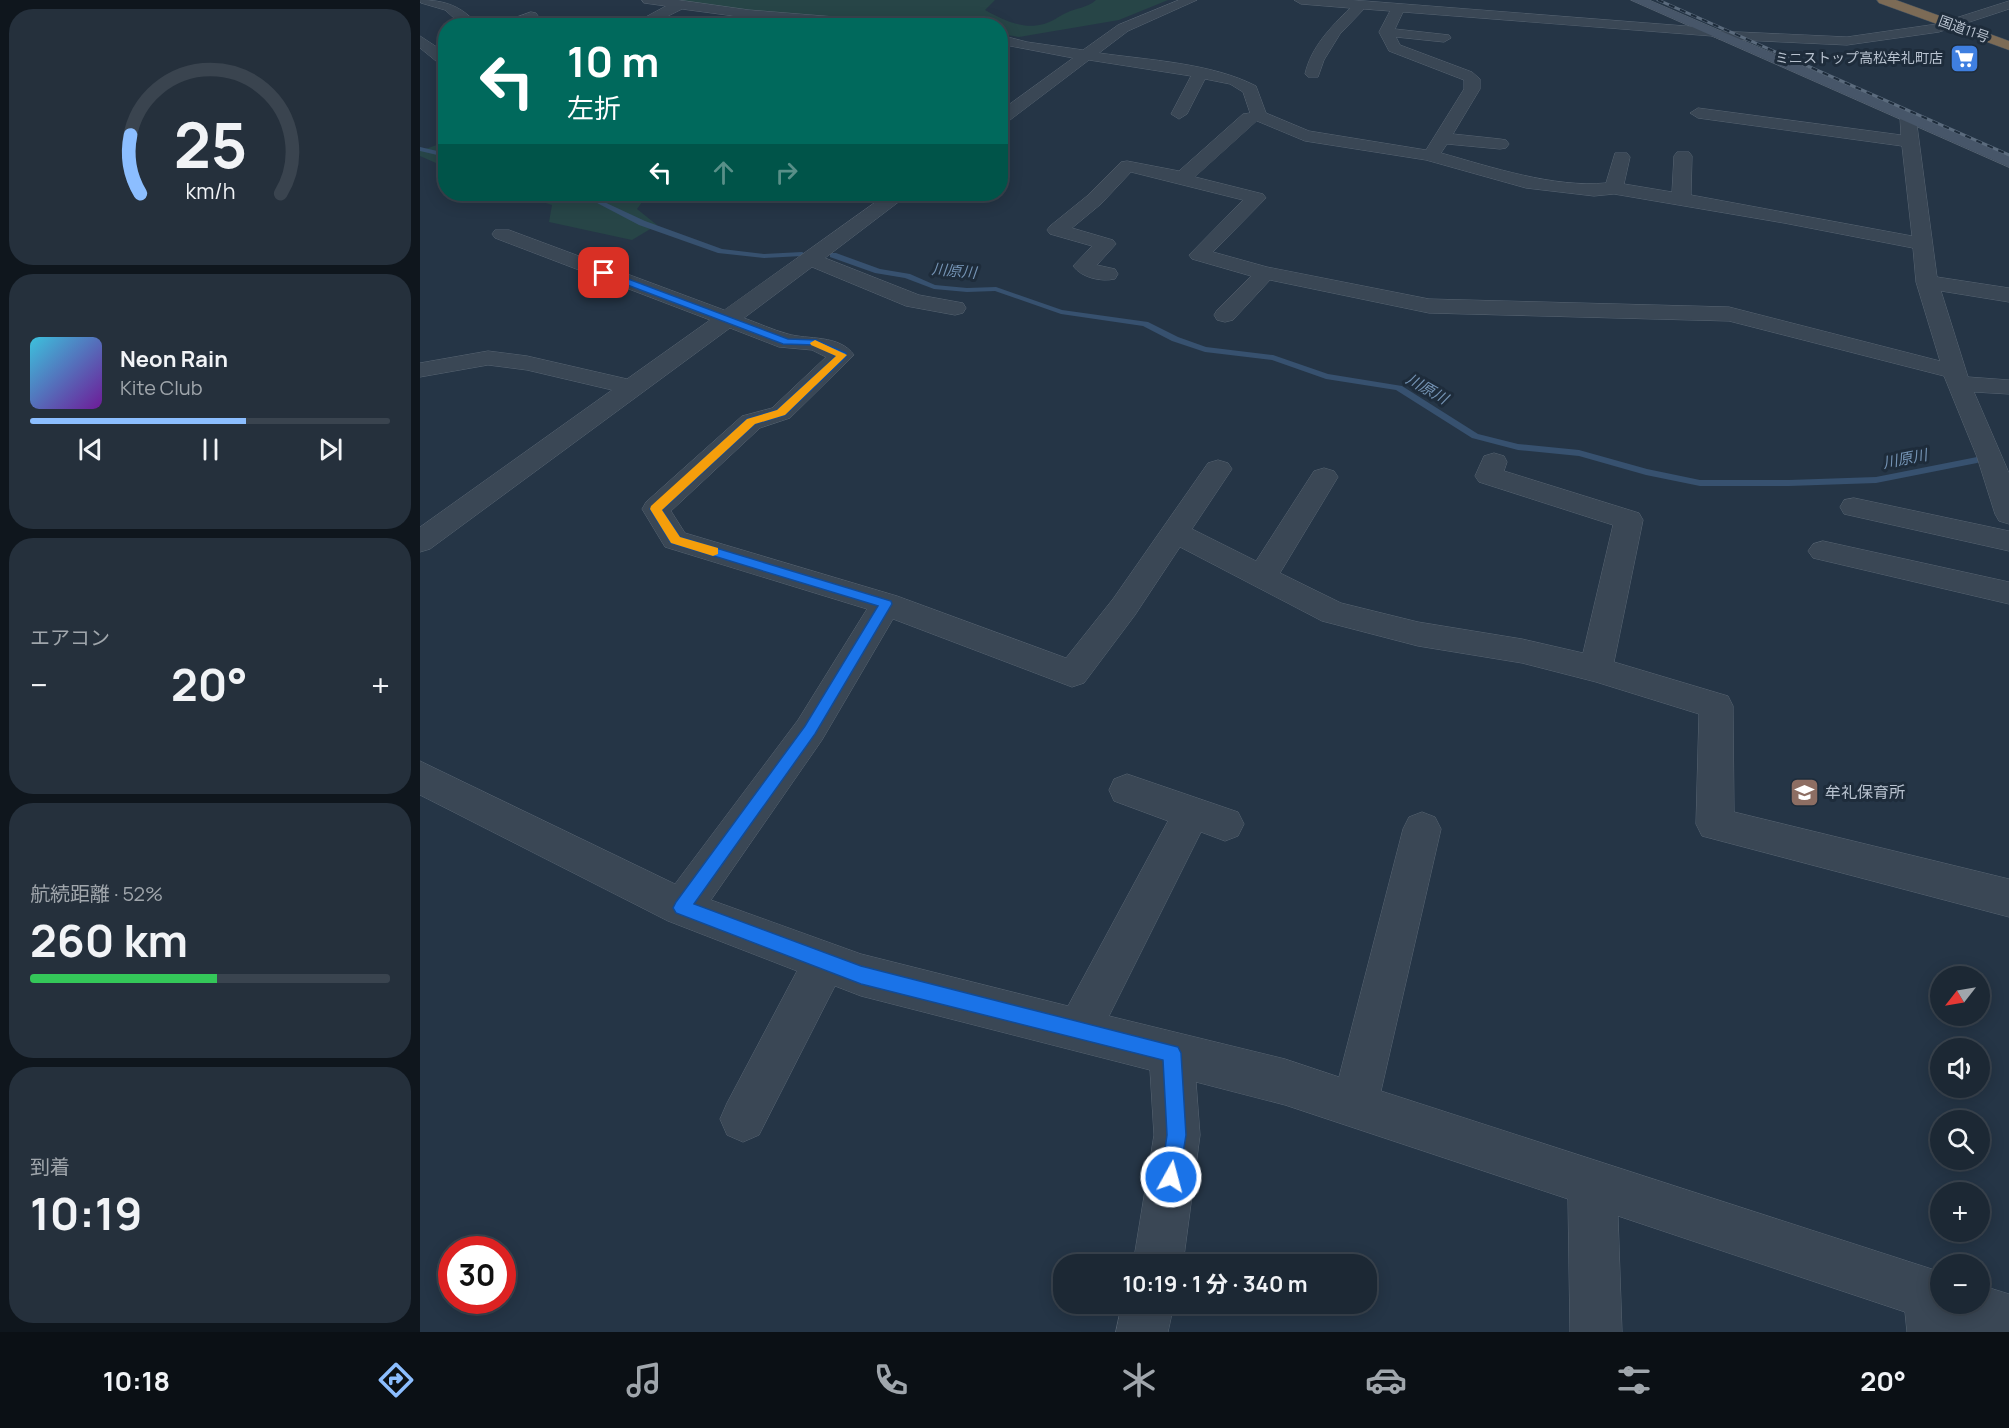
<!DOCTYPE html>
<html lang="ja">
<meta charset="utf-8">
<style>
body{margin:0;font-family:Manrope,"Noto Sans JP",sans-serif;background:#25303c;color:#f1f3f6;height:100vh;display:flex;flex-direction:column;font-size:22px;white-space:nowrap}
*{box-sizing:border-box;margin:0}
p{font-size:20px;color:#a0a6ac}
.icon{flex:none;width:33px;height:33px;fill:none;stroke:currentColor;stroke-width:2;stroke-linecap:round;stroke-linejoin:round}
.map{position:relative;flex:1;overflow:hidden}
.drawer{display:flex;flex-direction:column;gap:9px;padding:9px;background:#0f161d;width:420px}
.drawer>*{flex:none}
.top-card{position:absolute;left:18px;top:18px;width:570px;height:183px;border-radius:24px;box-shadow:0 3px 15px #0003,0 0 0 2px #3a444f;background:#00695c;color:#fff;overflow:hidden}
.needle{width:39px;rotate:239deg}
.controls{position:absolute;left:1510px;top:966px;display:grid;gap:12px}
.controls a{display:grid;place-items:center;width:60px;height:60px;border-radius:50%;background:#1c2834;box-shadow:0 3px 15px #0003,0 0 0 2px #3a444f;font-size:30px}
.speed{position:absolute;left:18px;top:1236px;display:flex;gap:12px;font-size:30px;font-weight:700;text-align:center}
.speed>*{display:grid;place-content:center;width:78px;height:78px;border-radius:50%;background:#1c2834;box-shadow:0 3px 15px #0003,0 0 0 2px #3a444f;line-height:1}
.speed .limit{border:9px solid #d22;background:#fff;color:#111}
.pin{position:absolute;display:grid;place-items:center;width:51px;height:51px;color:#fff;margin:-26px;border-radius:12px;box-shadow:0 3px 9px #0006}
.me{position:absolute;width:66px;margin:-33px;rotate:7deg;stroke-linejoin:round;filter:drop-shadow(0 0 4px #0008)}
.turn{display:flex;align-items:center;gap:21px;height:126px;padding:0 30px;font-size:27px}
.turn .icon{width:78px;height:78px;stroke-width:2.5}
.turn b{display:block;font-size:42px;line-height:51px}
.lanes{display:flex;align-items:center;height:57px;padding:0 30px;background:#0003;justify-content:center;gap:30px;direction:ltr}
.lanes .off{opacity:.35}
.big{font-size:45px;font-weight:700;line-height:1.1}
.drawer .tile{flex:1;display:flex;flex-direction:column;justify-content:center;gap:9px;min-width:0;padding:0 21px;border-radius:24px;background:#25303c}
.drawer .dial{align-items:center;gap:0}
.dial svg{height:156px;overflow:visible;fill:none;stroke:#3a444f;stroke-width:7;stroke-linecap:round;text-anchor:middle}
.dial text{fill:#f1f3f6;stroke:none}
.song{display:flex;align-items:center;gap:18px}
.cover{width:72px;height:72px;border-radius:9px;background:linear-gradient(135deg,hsl(190 70% 55%),hsl(280 70% 35%))}
.played{height:6px;border-radius:3px;background:linear-gradient(90deg,#8cbeff 60%,#3a444f 60%)}
.keys{display:flex;justify-content:space-around;direction:ltr}
.heat{display:flex;justify-content:space-between;align-items:center;font-size:33px;direction:ltr}
.charge{height:9px;border-radius:4px;background:linear-gradient(90deg,#34c759 52%,#3a444f 0)}
.trip{position:absolute;left:633px;top:1254px;width:324px;height:60px;border-radius:24px;background:#1c2834;box-shadow:0 3px 15px #0003,0 0 0 2px #3a444f;font-weight:700;line-height:60px;text-align:center}
.dock{display:flex;height:96px;justify-content:space-around;align-items:center;background:#0b1015;color:#a0a6ac}
.dock .icon{width:42px;height:42px}
.dock .selected{color:#8cbeff}
.dock b{font-size:27px;color:#f1f3f6}
main{display:flex;flex:1;min-height:0}
.map>svg:first-child{display:block}
.green{fill:#274547}
.lines{fill:none;stroke-linecap:round;stroke-linejoin:round}
.stream{fill:#37516f;fill-rule:evenodd}
.street-casing{stroke:#586573;stroke-width:1}
.secondary-casing{stroke:#586573;stroke-width:1}
.highway-casing{stroke:#445260;stroke-width:1}
.street{fill:#3a4755;fill-rule:evenodd}
.secondary{fill:#475669;fill-rule:evenodd}
.highway{fill:#7c6b56;fill-rule:evenodd}
.rail-casing{stroke:#5b6b7d;stroke-width:3}
.rail{stroke:#1e2c3b;stroke-width:2;stroke-dasharray:6;stroke-linecap:butt}
.route{fill:#1a73e8;stroke:#114b97;stroke-width:1.5}
.slow{fill:#f59e0b}
.labels{text-anchor:middle;stroke-width:6;stroke-linejoin:round;paint-order:stroke}
.far-street-label{font-size:14px;fill:#b8c2cf;stroke:#1e2c3b}
.far-poi-label{font-size:14px;fill:#b8c2cf;stroke:#1e2c3b;text-anchor:end}
.far-water-label{font-size:15px;font-style:italic;fill:#7594b5;stroke:#1e2c3b}
.poi-label{font-size:16px;fill:#b8c2cf;stroke:#1e2c3b;text-anchor:start}
</style>
<main>
<section class="drawer">
<div class="tile dial"><svg viewBox="0 0 100 80">
<path d="M14 69A42 42 0 1 1 86 69"/>
<path d="M14 69A42 42 0 0 1 9 39" stroke="#8cbeff"/>
<text x="50" y="56" font-size="32" font-weight="700">25</text>
<text x="50" y="72" font-size="11">km/h</text>
</svg></div>
<div class="tile">
<div class="song"><i class="cover"></i><div><b>Neon Rain</b><p>Kite Club</p></div></div>
<div class="played"></div>
<div class="keys"><svg class="icon" aria-label="previous" viewBox="0 0 24 24"><path d="M18 5L8 12l10 7zM5 5v14"/></svg><svg class="icon" aria-label="pause" viewBox="0 0 24 24"><path d="M8 5v14M16 5v14"/></svg><svg class="icon" aria-label="next" viewBox="0 0 24 24"><path d="M6 5l10 7-10 7zM19 5v14"/></svg></div>
</div>
<div class="tile"><p>エアコン</p>
<div class="heat"><a>−</a><b class="big">20°</b><a>+</a></div>
</div>
<div class="tile"><p>航続距離 · 52%</p><b class="big">260 km</b><div class="charge"></div></div>
<div class="tile"><p>到着</p><b class="big">10:19</b></div>
</section>
<div class="map">
<svg width="1589" height="1332" viewBox="0 0 1589 1332">
<rect width="100%" height="100%" fill="#253546"/>
<path class="green" d="M254,0h321l-10,10c18,10 38,20 59,14 8,-2 15,-8 22,-11 10,-5 21,-5 30,-13h72l-49,20 -100,17 -18,-3 -1,-8c-69,-1 -138,-5 -207,-12 -40,-4 -80,-7 -119,-14z
M25,142v25l-25,-11v-5z
M97,194h131l-11,15 20,16 -25,15 -83,-18 3,-17z"/>
<g class="lines">
<path class="stream" d="M0,147l26,6v4l-26,-6z
M160,194h7l58,27 77,28 42,5 38,-2 4,2 -4,2 -38,2 -46,-5 -79,-28z
M410,253h6l44,16 30,5 25,11 32,3 29,-1 66,23 86,12 30,15 28,10 67,8 55,19 74,12 76,48 40,10 61,6 68,19 53,11h89l87,-3 101,-20 5,3 -5,3 -101,20 -87,3h-89l-54,-11 -67,-19 -61,-6 -46,-12 -76,-48 -70,-11 -54,-19 -67,-8 -33,-11 -29,-15 -82,-12 -66,-23 -28,1 -33,-3 -29,-11 -30,-5 -45,-16z"/>
<defs>
<path id="street" d="M0,0c25,0 42,6 59,26h-16l-18,-16 -24,-7z
M222,0h36l71,10 148,12 7,4h-65l-90,-8 -67,-9 -34,17h-19l37,-20 -22,-3z
M759,0h18l-69,31 -29,22c49,7 113,10 157,33l10,27 43,18 117,19 38,-61v-9l-75,-29 -10,-19 11,-21 -26,-2 -24,25 -16,26 -6,17h-10l-3,-3c6,-27 26,-47 45,-66l-49,-4 -7,-4h58l359,28 6,3 130,6 90,-13 72,-23v8l-70,23 -92,13 -128,-6 -7,-3 -309,-24 -8,17 54,6 2,3 -7,4 -48,-5 4,8 72,27 8,7v10l-27,45 47,5 6,1 3,4 -3,4 -6,1 -53,-5 -6,9c50,14 113,35 165,30l9,-30h12l3,4 -6,27 48,8 2,-36 3,-4h12l3,4 -1,39 221,41 -10,-90 -204,-28 -8,-5 8,-5 203,27 -1,-17 2,-4h12l2,4 21,159 72,11v14l-68,-11 27,86 41,3v14l-35,-2 35,81v51l-10,-3 -4,-7 -18,-57 -33,-81 -215,-55 -300,-8 -159,-33 -37,40 -8,2 -8,-2 -3,-5 3,-5 34,-34 -59,-17 -3,-4 54,-55 -112,-28 -30,32 -29,24 41,12 3,4 -19,21 18,4 3,5 -3,5c-14,3 -33,-1 -42,-13l19,-20 -42,-12 -3,-4 3,-4 37,-30 34,-34 6,-1 52,10 64,-57 7,-1 -7,-21 -13,-8 -25,-5 -18,35 -8,5 -8,-5 20,-38 -102,-16 -83,63 -6,1v-13l73,-53 -73,-14v-9l27,7 56,8 35,-25zM837,121l48,20 121,19 100,28 68,8 20,-2 170,29 129,25 3,34 24,79 -211,-54 -300,-8 -162,-32 -54,-15 53,-54 -3,-4 -68,-17z
M111,12l5,1 2,3 -2,3 -21,7h-23z
M0,36l26,17v9l-10,-1 -16,-13z
M25,104l1,10 -7,-2 -2,-3z
M467,194h22l-84,64 94,37 44,8 3,5 -3,5 -8,2 -49,-9 -94,-39 -68,51c14,5 29,12 44,16 20,6 51,0 66,21l-64,63 -30,10 -89,83 14,22 212,63 169,62 47,-59 95,-136 10,-3 10,3 4,6 -40,60 64,32 58,-90 10,-3 10,3 4,6 -58,96 61,30 77,19 104,17 61,14 30,-128 -134,-43 -4,-6 9,-20 10,-3 10,3 3,6 -3,9 135,42 4,7 -29,142 114,34 5,10 1,106 275,67v38l-307,-81 -6,-12 3,-110 -103,-32 -74,-19 -104,-17 -96,-25 -142,-74 -45,68 -51,68 -12,4 -179,-68 -71,121 -111,160 150,54 207,52 100,-185 -54,-20 -5,-11 5,-11 13,-5 111,38 6,12 -6,12 -13,5 -24,-9 -92,184 176,43 54,18 64,-248 6,-12 13,-5 13,5 6,12 -60,262 560,181v32h39v-19l29,9v38h-102l-2,-20 -287,-96 4,116h-52l-2,-133 -283,-94 -89,-23 4,53 -17,129h-50l21,-129 -4,-65 -289,-74 -26,-10 -76,149 -16,7 -16,-7 -7,-16 7,-16 70,-132 -129,-50 -248,-126v-34l255,123 123,-164 69,-111 -202,-62 -23,-38 4,-7 96,-86 30,-8 54,-51 -14,-7 -33,-3 -49,-19 -300,221 -10,3v-25l192,-137 -85,-20 -39,-5 -68,12v-14l68,-12 39,5 100,23 83,-59 -215,-82 -3,-4 3,-4h14l215,80z
M1434,498l155,33v20l-165,-37 -4,-7 4,-7z
M1403,541l186,41v22l-196,-46 -5,-7 5,-7z
M702,1304h52l-6,28h-52z"/>
<path id="secondary" d="M1211,0h18l360,155v12z"/>
<path id="highway" d="M1457,0h19l113,41v9l-130,-47z"/>
</defs>
<use href="#street" class="street-casing"/>
<use href="#secondary" class="secondary-casing"/>
<use href="#highway" class="highway-casing"/>
<use href="#street" class="street"/>
<use href="#secondary" class="secondary"/>
<use href="#highway" class="highway"/>
<defs>
<path id="rail" d="M1238,0l351,155"/>
</defs>
<use href="#rail" class="rail-casing"/>
<use href="#rail" class="rail"/>
</g>
<path class="route" d="M181,271h6l181,68 28,1 30,13v4l-61,58 -30,9 -93,86 18,27 211,64 1,3 -77,130 -121,170 167,62 317,81 3,6 5,82 -8,49 -7,3 -7,-3 -3,-7 6,-42 -4,-75 -302,-76 -185,-71 -3,-5 3,-6 129,-176 73,-120 -207,-63 -21,-34 97,-90 30,-9 59,-54 -22,-11 -31,-1 -182,-69z"/>
<path class="slow" d="M395,340l32,15 -62,60 -30,9 -93,86 18,27 38,11v6l-5,2 -42,-13 -21,-34 1,-3 96,-87 30,-9 59,-54 -25,-11 -1,-2z"/>
<defs>
<symbol id="supermarket-square" viewBox="-11 -11 22 22"><rect x="-9" y="-9" width="18" height="18" rx="4" fill="#3f7fe0" stroke="#1e2c3b"/><path d="M-6-5.5h2.5l.6 2H6L4.5 2H-2.5L-4.4-4H-6ZM-1.5 3.2a1.3 1.3 0 1 0 .1 0ZM3 3.2a1.3 1.3 0 1 0 .1 0Z" fill="#fff"/></symbol>
<symbol id="school-square" viewBox="-11 -11 22 22"><rect x="-9" y="-9" width="18" height="18" rx="4" fill="#8d6e63" stroke="#1e2c3b"/><path d="M0-5L7-2L0 1L-7-2ZM-4 1L0 2.5L4 1V4Q0 6-4 4Z" fill="#fff"/></symbol>
</defs>
<g fill-rule="evenodd">
<use href="#supermarket-square" x="1528" y="42" width="33" height="33"/>
<use href="#school-square" x="1368" y="776" width="33" height="33"/>
</g>
<g class="labels">
<g class="far-street-label">
<text transform="translate(1544 29) rotate(20)" y="5">国道11号</text>
</g>
<g class="far-poi-label">
<text x="1523" y="63">ミニストップ高松牟礼町店</text>
</g>
<g class="far-water-label">
<text transform="translate(534 271) rotate(5)" y="5">川原川</text>
<text transform="translate(1007 389) rotate(30)" y="5">川原川</text>
<text transform="translate(1485 459) rotate(-11)" y="5">川原川</text>
</g>
<g class="poi-label">
<text x="1405" y="798">牟礼保育所</text>
</g>
</g>
</svg>
<div class="controls">
<a><svg class="needle" viewBox="-14 -14 28 28"><path d="M0-13l5 13h-10z" fill="#e53935"/><path d="M0 13l5-13h-10z" fill="#a0a6ac"/></svg></a>
<a><svg class="icon" aria-label="sound" viewBox="0 0 24 24"><path d="M4 9h4l5-4v14l-5-4H4zM17 9q2 3 0 6"/></svg></a>
<a><svg class="icon" aria-label="search" viewBox="0 0 24 24"><circle cx="10" cy="10" r="6"/><path d="M15 15l6 6"/></svg></a>
<a>+</a>
<a>−</a>
</div>
<div class="speed"><div class="limit">30</div></div>
<div class="pin" style="left:184px;top:273px;background:#d93025"><svg class="icon" aria-label="arrive" viewBox="0 0 24 24"><path d="M6 21V4h12l-3 4 3 4H6"/></svg></div>
<svg class="me" style="left:751px;top:1177px" viewBox="-20 -20 40 40"><circle r="17" fill="#1a73e8" stroke="#fff" stroke-width="3"/><path d="M0-11L8 9 0 5-8 9z" fill="#fff"/></svg>
<div class="trip">10:19 · 1 分 · 340 m</div>
<div class="top-card">
<div class="turn"><svg class="icon" aria-label="left" viewBox="0 0 24 24"><path d="M17 20v-9H6M10 6l-5 5 5 5"/></svg><div><b>10 m</b>左折</div></div>
<div class="lanes"><svg class="icon" aria-label="left" viewBox="0 0 24 24"><path d="M17 20v-9H6M10 6l-5 5 5 5"/></svg><svg class="icon off" aria-label="ahead" viewBox="0 0 24 24"><path d="M12 20V5M6 11l6-6 6 6"/></svg><svg class="icon off" aria-label="right" viewBox="0 0 24 24"><path d="M7 20v-9h11M14 6l5 5-5 5"/></svg></div>
</div>
</div>
</main>
<nav class="dock">
<b>10:18</b>
<svg class="icon selected" aria-label="directions" viewBox="0 0 24 24"><path d="M12 3l9 9-9 9-9-9zM9 14v-3h6M13 9l2 2-2 2"/></svg>
<svg class="icon" aria-label="music" viewBox="0 0 24 24"><path d="M9 18V5l10-2v13"/><circle cx="6" cy="18" r="3"/><circle cx="16" cy="16" r="3"/></svg>
<svg class="icon" aria-label="phone" viewBox="0 0 24 24"><path d="M5 4h4l2 5-3 2q2 4 5 5l2-3 5 2v4C11 20 4 13 5 4z"/></svg>
<svg class="icon" aria-label="climate" viewBox="0 0 24 24"><path d="M12 3v18M4 7l16 10M4 17L20 7"/></svg>
<svg class="icon" aria-label="car" viewBox="0 0 24 24"><path d="M5 17H2v-5l4-1 3-4h7l3 4 3 1v5h-3M9 17h6M6 11h13"/><circle cx="7" cy="17" r="2"/><circle cx="17" cy="17" r="2"/></svg>
<svg class="icon" aria-label="filters" viewBox="0 0 24 24"><path d="M4 7h16M4 17h16"/><circle cx="9" cy="7" r="2"/><circle cx="15" cy="17" r="2"/></svg>
<b>20°</b>
</nav>
